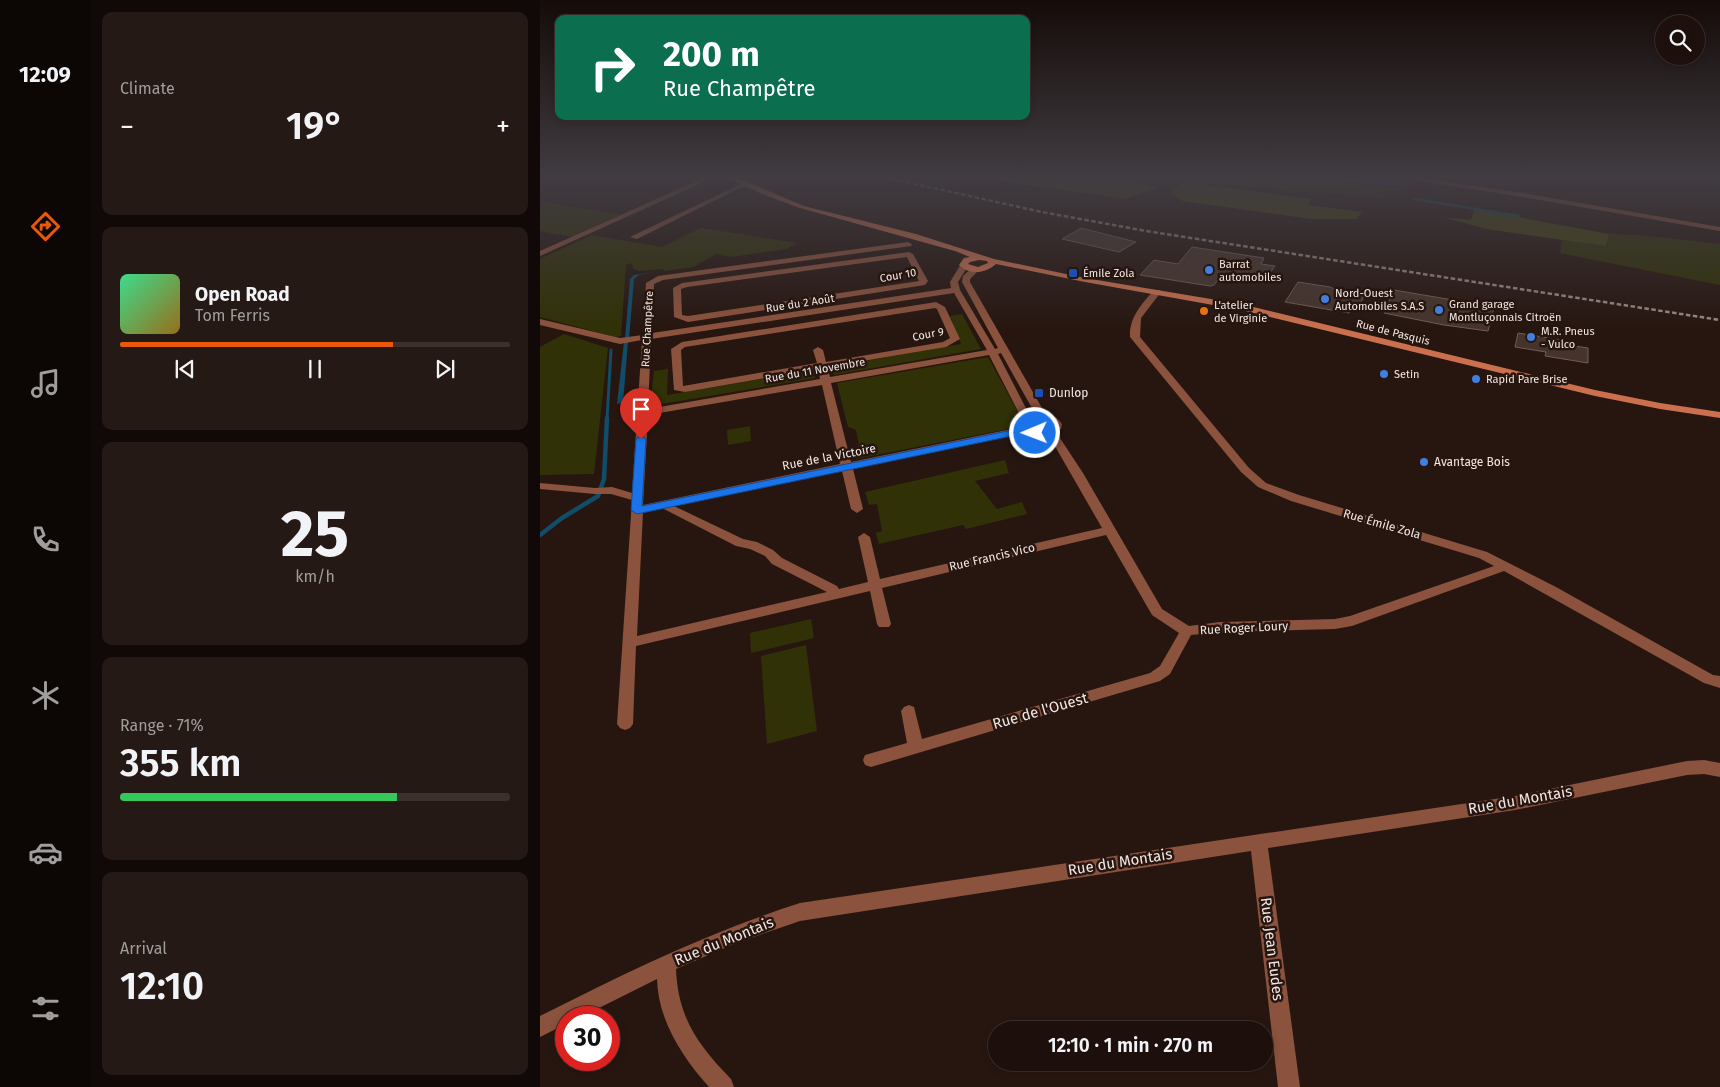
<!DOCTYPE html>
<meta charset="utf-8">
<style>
body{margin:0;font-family:"Fira Sans",sans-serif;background:#251915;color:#f1f3f6;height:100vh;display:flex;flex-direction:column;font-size:19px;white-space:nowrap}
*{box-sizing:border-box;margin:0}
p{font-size:16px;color:#a09d9d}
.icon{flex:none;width:28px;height:28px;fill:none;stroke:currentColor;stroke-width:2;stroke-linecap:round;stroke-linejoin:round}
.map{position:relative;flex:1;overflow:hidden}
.drawer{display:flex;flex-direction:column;gap:12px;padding:12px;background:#100907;width:450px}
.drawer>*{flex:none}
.hud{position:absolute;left:15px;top:15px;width:475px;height:105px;border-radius:10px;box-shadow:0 2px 8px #0003,0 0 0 1px #3b302d;background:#0b6e4f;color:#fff;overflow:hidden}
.fabs{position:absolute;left:1115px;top:15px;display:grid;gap:10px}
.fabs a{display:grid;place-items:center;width:50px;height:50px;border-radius:50%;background:#1d100c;box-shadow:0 2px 8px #0003,0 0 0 1px #3b302d;font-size:25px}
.speed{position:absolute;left:15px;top:1006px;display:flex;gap:10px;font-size:25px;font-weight:700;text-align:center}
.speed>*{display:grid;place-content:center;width:65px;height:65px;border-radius:50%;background:#1d100c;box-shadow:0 2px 8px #0003,0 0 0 1px #3b302d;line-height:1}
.speed .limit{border:8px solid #d22;background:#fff;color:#111}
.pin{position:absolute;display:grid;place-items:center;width:42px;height:42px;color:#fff;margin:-51px -21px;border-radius:50% 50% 50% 0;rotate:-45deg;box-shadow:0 0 5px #0007}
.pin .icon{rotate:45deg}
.me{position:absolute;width:55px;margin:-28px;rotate:269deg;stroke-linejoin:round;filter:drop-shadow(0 0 4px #0008)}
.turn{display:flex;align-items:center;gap:18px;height:105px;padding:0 25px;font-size:22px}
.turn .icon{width:65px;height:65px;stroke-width:2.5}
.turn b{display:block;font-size:35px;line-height:42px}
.big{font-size:38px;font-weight:600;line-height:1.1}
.drawer .card{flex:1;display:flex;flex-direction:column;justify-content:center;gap:8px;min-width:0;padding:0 18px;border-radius:10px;background:#251915}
.drawer .dial{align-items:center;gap:0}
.dial b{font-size:65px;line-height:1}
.song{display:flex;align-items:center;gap:15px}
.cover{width:60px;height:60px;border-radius:8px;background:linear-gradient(135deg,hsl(150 70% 55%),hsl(40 70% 35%))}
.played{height:5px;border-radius:2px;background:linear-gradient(90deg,#ea580c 70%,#3b302d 70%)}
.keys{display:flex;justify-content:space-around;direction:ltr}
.heat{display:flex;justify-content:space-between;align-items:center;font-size:28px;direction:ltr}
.charge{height:8px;border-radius:4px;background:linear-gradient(90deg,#34c759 71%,#3b302d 0)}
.trip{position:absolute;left:448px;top:1021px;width:285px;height:50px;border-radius:25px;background:#1d100c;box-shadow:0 2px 8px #0003,0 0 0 1px #3b302d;font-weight:600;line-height:50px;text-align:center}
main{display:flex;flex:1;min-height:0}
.tabs{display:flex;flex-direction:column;width:90px;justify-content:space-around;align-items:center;background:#0c0605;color:#a09d9d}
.tabs .icon{width:35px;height:35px}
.tabs .current{color:#ea580c}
.tabs b{font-size:22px;color:#f1f3f6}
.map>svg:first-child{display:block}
.green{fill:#303107}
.forest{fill:#43440c}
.water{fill:#114c68}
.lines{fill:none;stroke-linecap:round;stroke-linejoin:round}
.stream-far2{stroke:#114c68;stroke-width:2.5}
.stream-far1{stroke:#114c68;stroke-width:3}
.stream{stroke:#114c68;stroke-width:4.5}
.canal{fill:#114c68;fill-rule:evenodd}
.building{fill:#46342c;stroke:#715c54}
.street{fill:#8b523d;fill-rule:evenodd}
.secondary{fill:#cb704e;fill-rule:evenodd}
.rail{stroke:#978984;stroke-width:2.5;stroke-dasharray:4.5 2.5;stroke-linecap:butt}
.route{fill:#1a73e8;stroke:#114b97}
.shop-dot{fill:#3f7fe0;stroke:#271610;stroke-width:2}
.transit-dot{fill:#1a4fb4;stroke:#271610;stroke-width:2}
.food-dot{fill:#e8710a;stroke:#271610;stroke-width:2}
.labels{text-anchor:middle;stroke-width:5;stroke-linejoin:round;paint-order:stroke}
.far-poi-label{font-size:11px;fill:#f2e6e2;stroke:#271610;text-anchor:start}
.far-street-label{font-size:11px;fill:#f2e6e2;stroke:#271610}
.poi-label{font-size:12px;fill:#f2e6e2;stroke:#271610;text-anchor:start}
.street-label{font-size:12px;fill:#f2e6e2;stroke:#271610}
.near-street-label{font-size:15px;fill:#f2e6e2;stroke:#271610}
</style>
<main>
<nav class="tabs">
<b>12:09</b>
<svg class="icon current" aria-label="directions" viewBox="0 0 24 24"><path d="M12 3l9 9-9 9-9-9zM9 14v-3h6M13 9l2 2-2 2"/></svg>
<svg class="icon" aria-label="music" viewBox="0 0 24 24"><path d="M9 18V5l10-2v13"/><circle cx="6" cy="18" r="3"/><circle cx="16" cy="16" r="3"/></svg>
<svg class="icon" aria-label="phone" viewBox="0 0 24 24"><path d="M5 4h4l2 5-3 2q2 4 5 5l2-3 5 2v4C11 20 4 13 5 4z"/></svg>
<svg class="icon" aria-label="climate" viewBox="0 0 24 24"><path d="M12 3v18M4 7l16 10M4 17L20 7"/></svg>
<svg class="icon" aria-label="car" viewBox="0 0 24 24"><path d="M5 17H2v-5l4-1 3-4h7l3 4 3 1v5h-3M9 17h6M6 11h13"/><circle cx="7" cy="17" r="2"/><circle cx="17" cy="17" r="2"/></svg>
<svg class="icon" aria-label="filters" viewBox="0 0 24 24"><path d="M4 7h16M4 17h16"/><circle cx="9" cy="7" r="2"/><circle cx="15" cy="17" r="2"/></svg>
</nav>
<section class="drawer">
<div class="card"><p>Climate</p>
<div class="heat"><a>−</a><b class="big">19°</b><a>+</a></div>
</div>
<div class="card">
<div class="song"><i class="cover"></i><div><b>Open Road</b><p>Tom Ferris</p></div></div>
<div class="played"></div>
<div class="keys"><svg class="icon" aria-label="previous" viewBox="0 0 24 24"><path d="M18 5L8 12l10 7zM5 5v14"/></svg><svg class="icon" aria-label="pause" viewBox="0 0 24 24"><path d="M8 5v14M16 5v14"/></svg><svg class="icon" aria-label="next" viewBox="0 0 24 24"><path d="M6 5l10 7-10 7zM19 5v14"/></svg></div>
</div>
<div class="card dial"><b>25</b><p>km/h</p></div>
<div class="card"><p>Range · 71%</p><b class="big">355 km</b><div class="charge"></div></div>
<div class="card"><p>Arrival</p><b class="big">12:10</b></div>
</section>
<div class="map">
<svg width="1180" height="1087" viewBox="0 0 1180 1087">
<rect width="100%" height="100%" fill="#271610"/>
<path class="green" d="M580,176h140l140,12 -2,3h-13l-2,7z
M3,202l78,12 -49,23 -32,-6v-27z
M161,228l96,15 -11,6 -55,8 -15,-3 -23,13 -29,4 -1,-2 -24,2 -6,-2 -1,-6 -6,2 -5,71 -6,1 -75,-20v-58l52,-24 70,12z
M1069,234l30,1 81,9v41l-160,-32 2,-14 44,7z
M422,314l19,35 -147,26 -4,-8 131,-23 -11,-28z
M24,334l44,14 -14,126 -54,1v-128z
M448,357l31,57 1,6 -12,9 -152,30 -2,-9 5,-5 -3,-15 -8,-3 -11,-44z
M128,369l-1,26 147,-25 1,8 -165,28 4,-35z
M210,426l1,15 -23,4 -1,-15z
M465,460l4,13 -34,8 22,28 25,-7 5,12 -61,15 -3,-4 -84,19 -3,-11 6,-2 -5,-27 -8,1 -4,-13z
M271,619l3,19 -63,15 -1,-20z
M266,645l11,86 -50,13 -6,-88z"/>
<path class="forest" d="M575,176l-3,3 46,8 -32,12 -153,-22z
M643,182l128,17 -3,6 54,7 -6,7h-44l-130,-18 -12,-8z
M935,209l134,25 -3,12 -120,-17 -43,-12 28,3z"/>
<path class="water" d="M115,272l-16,3 -5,4 -5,60h-4l5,-60 4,-4z
M84,342h4l-5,61 -6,1z"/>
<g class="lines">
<path class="stream-far2" d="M874,199l105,17"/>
<path class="stream-far1" d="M67,419l4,-69"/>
<path class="stream" d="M0,535l22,-17 36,-22 6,-17 3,-61"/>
<path class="canal" d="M761,176h30l71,7 4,2 -4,2 -97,-9z"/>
</g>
<path class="building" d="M541,228l55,14 -17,10 -57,-13z
M652,247l72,11 -3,6 14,2 -12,17 -42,-7 -7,9 -4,1 -70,-11 14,-15 24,4z
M758,282l32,5 7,3 -1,2 28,4 -6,13 -7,-1 -2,5 -64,-11z
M854,290l100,17 -6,24 -44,-6 -60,-12z
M978,333l43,7v4l27,4v15l-43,-7 1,-4 -31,-5z"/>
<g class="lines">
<path class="street" d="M168,176h9l-177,80v-5z
M847,176h17l119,17 197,34v4l-197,-34z
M203,183l5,1 -111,55 -7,-2z
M368,242l4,2 -1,2 -248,34 -9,4 -2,49 299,-45 -1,-6 11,-18h3l4,2 -10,16 2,8 35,59 3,-1 -36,-66 1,-6 10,-9h6l1,2 -10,10v3l72,126c7,7 15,8 20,16l-1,5 -5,3 27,41 79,136 27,17 31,-4 115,-3 15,-3 144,-50 -15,-8 -188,-57 -33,-14 -17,-15 -111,-135c-1,-20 12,-33 24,-47h6l1,2 -20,26 -1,19 109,131 17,15 33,12 188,57 69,35 157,88 7,1v12l-16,-5 -200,-112 -152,55 -17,3 -115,3 -29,3 -21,39 -10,7 -289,86 -6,-2 -2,-5 2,-5 42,-12 -6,-32 3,-4 5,-2 5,2 8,32 228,-66 10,-7 19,-33 -27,-18 -46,-80 -224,53 9,36 -2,3h-10l-2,-3 -7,-33 -234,55 -3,78 -3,4 -5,2 -5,-2 -3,-4 15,-224 -21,-6h-16l-55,-5v-6l55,5 17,-1 20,6 10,-153 -22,4 -80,-19v-6l80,19 23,-3 3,-52 12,-7zM414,293l33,57 -157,27 -3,-10 119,-20 14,-8 -15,-32 -9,-5 -254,40 -11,7 3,41 11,2 133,-23 2,10 -172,30 3,-70zM395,308l2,1 13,29 -7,4 -117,20 -3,-12 -5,-3 -5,3 4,13 -134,23 -2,-36 4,-3zM461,353l32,57 3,4 -6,2 -32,-62zM449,355l34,66 -2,3 1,3 -171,35 -20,-79zM282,385l18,79 -197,41 5,-90zM498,420h9l5,6 -9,4 -10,-2 -1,-3zM485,433l22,3 5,5 50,87 -222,51 -10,-42 -6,-4 -6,4 10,45 -29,7 -2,-3 -55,-28 -9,-8 -16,-8 -14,-3 -69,-33 168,-35 9,38 6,4 6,-4 -10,-40zM122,508l74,38 14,3 15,7 7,8 55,28 -190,44 6,-124z
M369,252l4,2 15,27 -3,4 -237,37 -14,-5 -1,-29 9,-5zM367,257l12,24 -231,35 -6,-1 -1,-26 6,-2z
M1164,760l16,3v14l-16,-3 -17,1 -172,35 -247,38 32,239h-22l-27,-236 -451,70 -64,22 -60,26c2,49 22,76 55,110l3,8h-25c-27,-30 -51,-67 -52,-108l-78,39h-13v6l-26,13v-21c85,-43 169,-84 260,-113l715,-107 172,-35z"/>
<path class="secondary" d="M184,176h9l71,30 112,28 78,25 91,19 156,26 354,86 65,13 60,9v6l-60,-9 -65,-13 -354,-86 -156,-28 -89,-18c-11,10 -27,11 -37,1l5,-7 6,-1 -15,-6 -155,-43 -38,-14zM439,260l8,1 1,2 -10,4 -10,-3 2,-2z"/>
<path class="rail" d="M339,176l163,36 104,19 574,89"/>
</g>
<linearGradient id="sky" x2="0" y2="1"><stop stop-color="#150c09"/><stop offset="0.54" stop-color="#413c42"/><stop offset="1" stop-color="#413c42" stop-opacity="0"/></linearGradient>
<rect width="1180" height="328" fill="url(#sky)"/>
<path class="route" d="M487,427l13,6 -5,3 -9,-3 -389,81 -6,-4 5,-71 5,-3 5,3 -4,67z"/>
<g class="shop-dot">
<circle cx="669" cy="270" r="5"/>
<circle cx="785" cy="299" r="5"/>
<circle cx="899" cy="310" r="5"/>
<circle cx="991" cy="337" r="5"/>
<circle cx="844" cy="374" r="5"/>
<circle cx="936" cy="379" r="5"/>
<circle cx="884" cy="462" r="5"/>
</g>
<g class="transit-dot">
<rect x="528" y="268" width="10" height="10" rx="2.5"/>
<rect x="494" y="388" width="10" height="10" rx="2.5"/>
</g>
<circle class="food-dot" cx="664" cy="311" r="5"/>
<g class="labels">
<g class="far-poi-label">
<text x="679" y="268">Barrat<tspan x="679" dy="13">automobiles</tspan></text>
<text x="543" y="277">Émile Zola</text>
<text x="795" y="297">Nord-Ouest<tspan x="795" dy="13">Automobiles S.A.S</tspan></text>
<text x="909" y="308">Grand garage<tspan x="909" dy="13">Montluçonnais Citroën</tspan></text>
<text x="674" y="309">L'atelier<tspan x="674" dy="13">de Virginie</tspan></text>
<text x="1001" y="335">M.R. Pneus<tspan x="1001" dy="13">- Vulco</tspan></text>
<text x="854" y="378">Setin</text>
<text x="946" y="383">Rapid Pare Brise</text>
</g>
<g class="far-street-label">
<text transform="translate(358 275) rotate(-10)" y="4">Cour 10</text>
<text transform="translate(260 303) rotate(-9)" y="4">Rue du 2 Août</text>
<text transform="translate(107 329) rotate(-87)" y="4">Rue Champêtre</text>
<text transform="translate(853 332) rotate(14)" y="4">Rue de Pasquis</text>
<text transform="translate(388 334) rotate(-11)" y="4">Cour 9</text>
<text transform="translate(275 370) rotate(-10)" y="4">Rue du 11 Novembre</text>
</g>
<g class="poi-label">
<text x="509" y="397">Dunlop</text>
<text x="894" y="466">Avantage Bois</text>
</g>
<g class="street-label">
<text transform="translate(289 457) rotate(-11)" y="4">Rue de la Victoire</text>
<text transform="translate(842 524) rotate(16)" y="4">Rue Émile Zola</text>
<text transform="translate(452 557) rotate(-13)" y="4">Rue Francis Vico</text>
<text transform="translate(704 628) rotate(-3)" y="4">Rue Roger Loury</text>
</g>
<g class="near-street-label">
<text transform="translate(500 711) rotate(-16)" y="5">Rue de l'Ouest</text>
<text transform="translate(980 800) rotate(-10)" y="5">Rue du Montais</text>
<text transform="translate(580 862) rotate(-9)" y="5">Rue du Montais</text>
<text transform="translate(184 941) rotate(-22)" y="5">Rue du Montais</text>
<text transform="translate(732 949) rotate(83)" y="5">Rue Jean Eudes</text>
</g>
</g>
</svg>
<div class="fabs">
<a><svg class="icon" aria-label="search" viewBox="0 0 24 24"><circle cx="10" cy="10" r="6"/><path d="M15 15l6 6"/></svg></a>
</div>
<div class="speed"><div class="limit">30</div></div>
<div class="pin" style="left:101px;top:439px;background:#d93025"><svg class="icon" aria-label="arrive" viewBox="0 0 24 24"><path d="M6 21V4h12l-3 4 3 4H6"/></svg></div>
<svg class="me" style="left:495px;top:433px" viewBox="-20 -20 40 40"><circle r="17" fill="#1a73e8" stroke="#fff" stroke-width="3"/><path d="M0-11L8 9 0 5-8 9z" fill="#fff"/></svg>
<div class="trip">12:10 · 1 min · 270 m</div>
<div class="hud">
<div class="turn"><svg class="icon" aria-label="right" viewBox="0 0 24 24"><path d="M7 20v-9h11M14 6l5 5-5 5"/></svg><div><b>200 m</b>Rue Champêtre</div></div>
</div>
</div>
</main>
